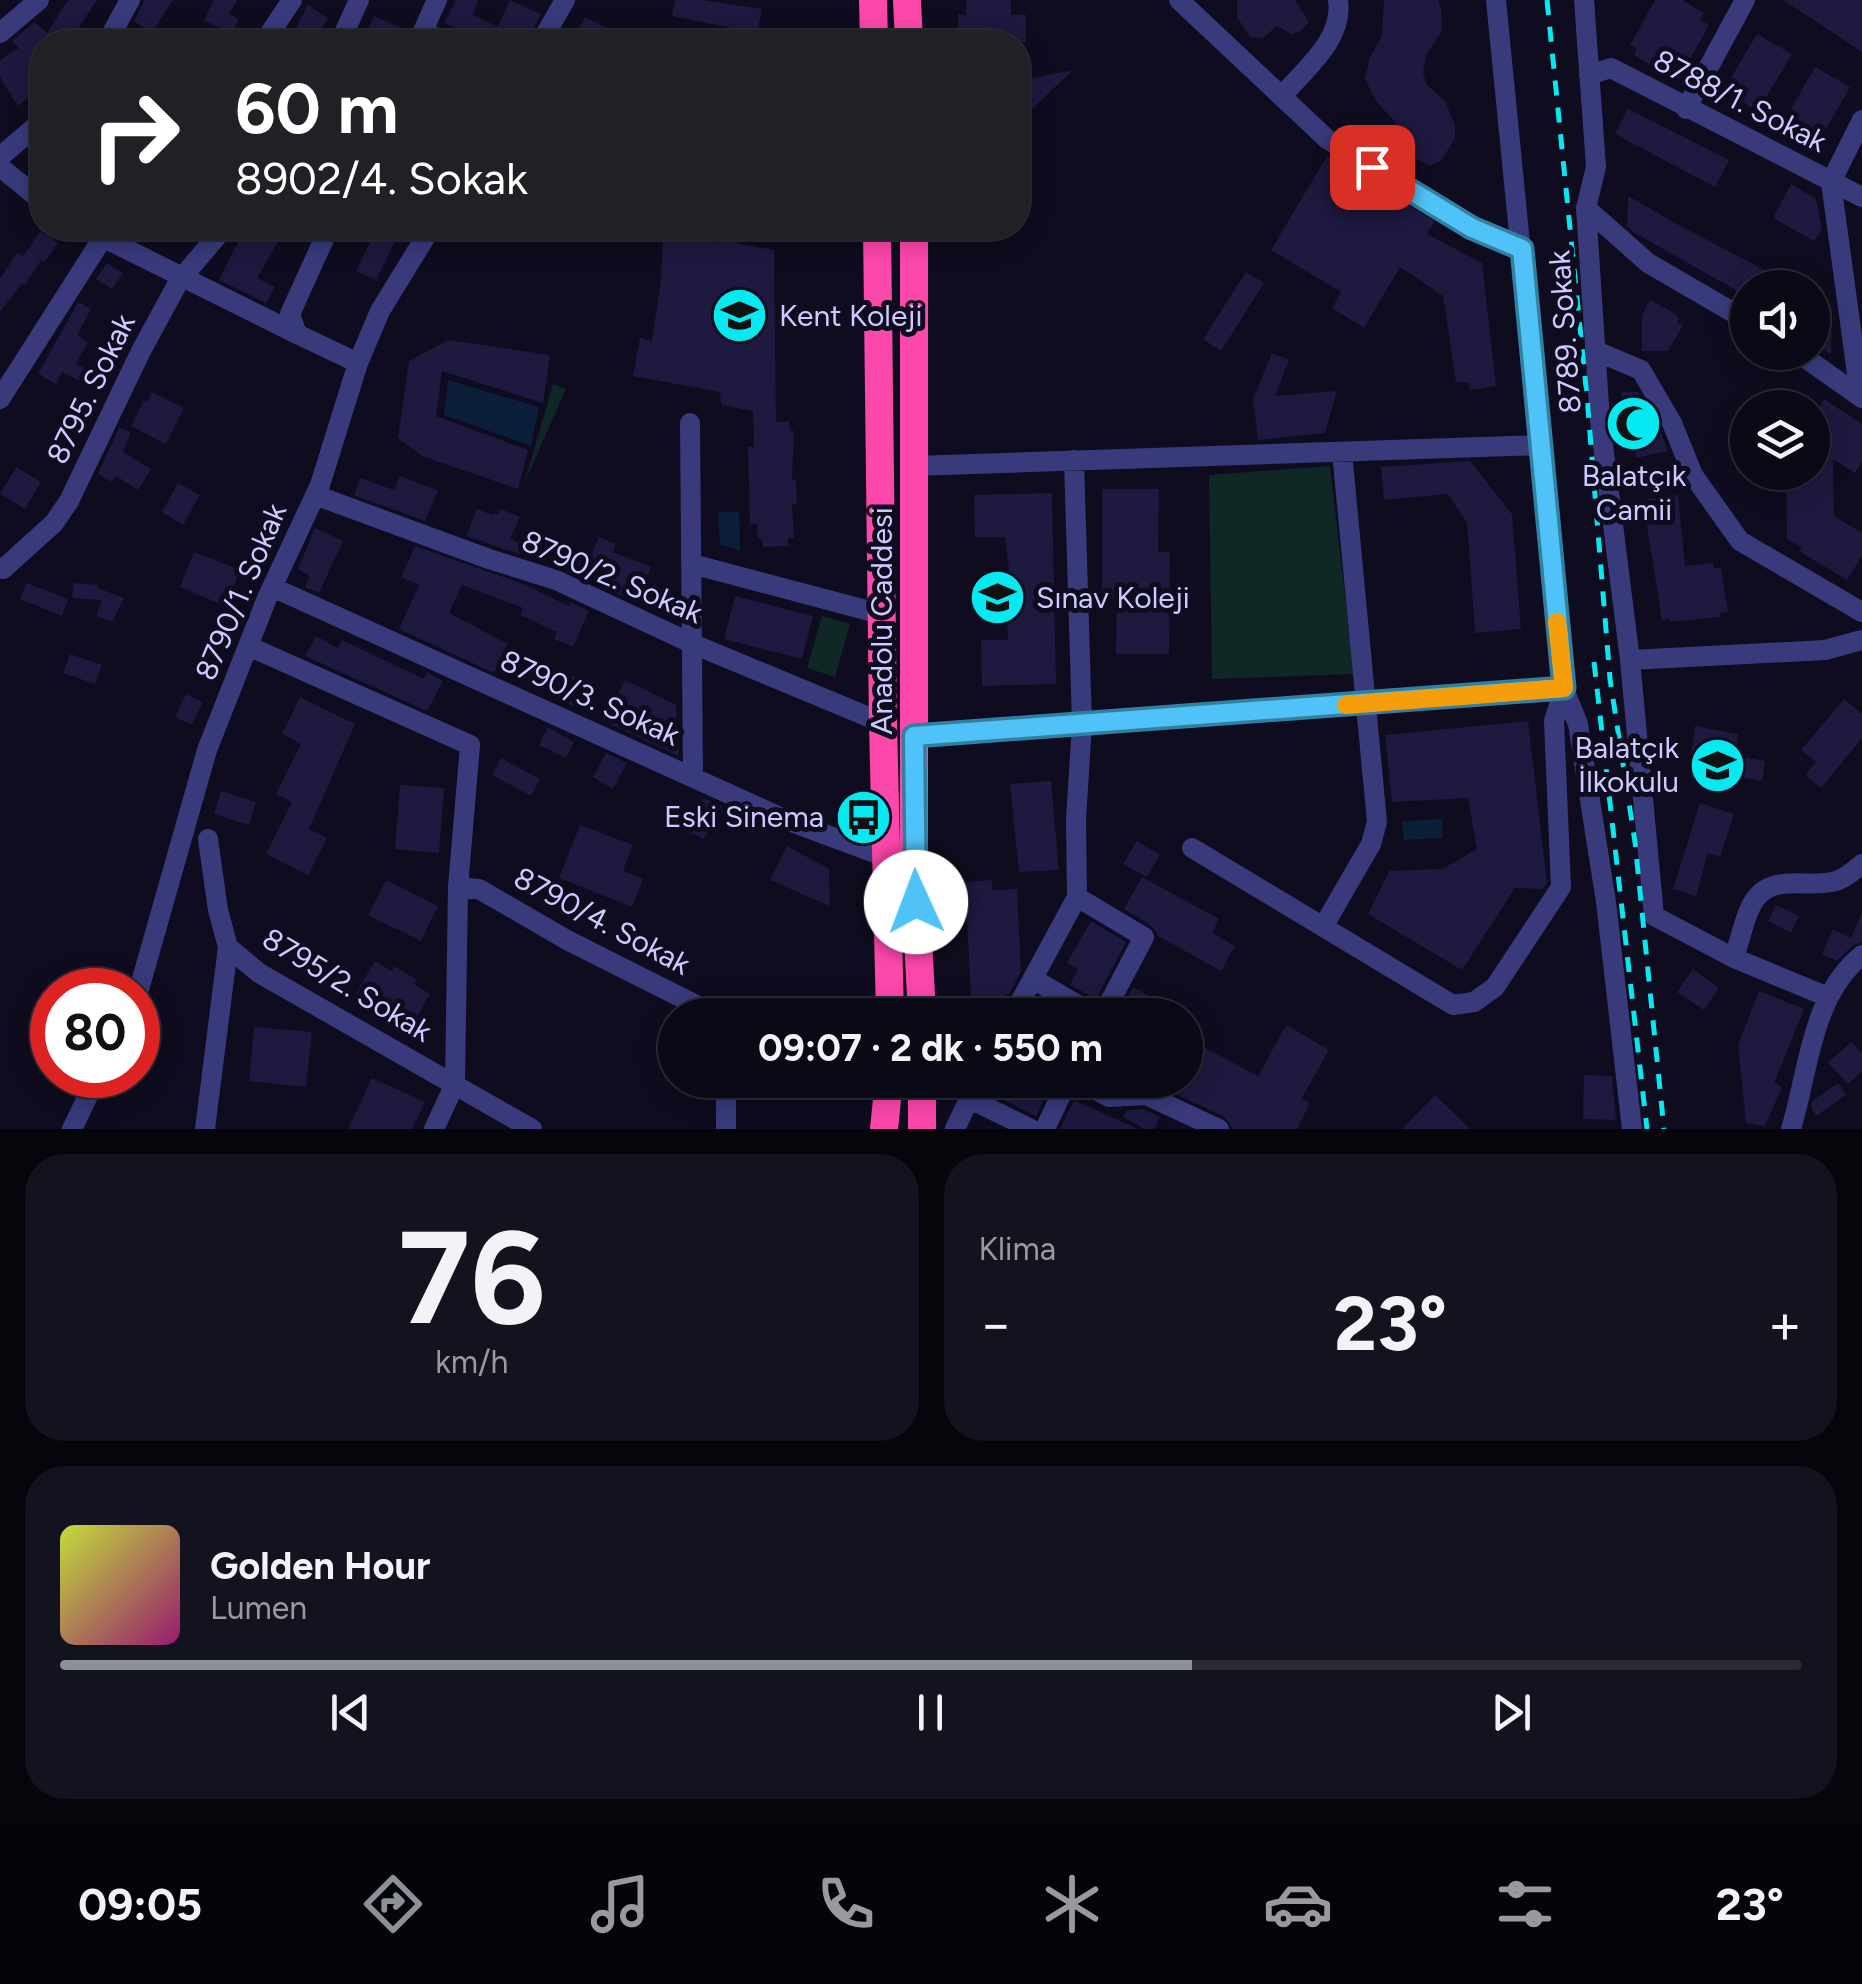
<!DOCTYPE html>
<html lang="tr">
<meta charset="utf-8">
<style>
body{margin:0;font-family:Figtree,sans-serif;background:#13121f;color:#f1f3f6;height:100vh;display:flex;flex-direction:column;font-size:38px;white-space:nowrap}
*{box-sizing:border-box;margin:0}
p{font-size:32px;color:#999aa1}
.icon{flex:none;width:55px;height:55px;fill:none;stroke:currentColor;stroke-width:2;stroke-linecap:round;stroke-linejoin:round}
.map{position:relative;height:1129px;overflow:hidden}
.panel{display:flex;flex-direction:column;gap:25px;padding:25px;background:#06050c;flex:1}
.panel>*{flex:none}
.banner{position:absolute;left:30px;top:30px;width:1000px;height:210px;border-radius:40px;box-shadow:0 5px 25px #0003,0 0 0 2px #2a2a35;background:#202124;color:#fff;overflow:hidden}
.fabs{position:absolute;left:1730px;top:270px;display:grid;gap:20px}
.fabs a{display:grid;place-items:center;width:100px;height:100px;border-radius:50%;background:#0a0916;box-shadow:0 5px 25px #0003,0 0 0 2px #2a2a35;font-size:50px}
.speed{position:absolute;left:30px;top:968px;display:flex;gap:20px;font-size:50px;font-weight:700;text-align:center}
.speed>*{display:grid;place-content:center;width:130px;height:130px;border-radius:50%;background:#0a0916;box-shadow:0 5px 25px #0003,0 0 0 2px #2a2a35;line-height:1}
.speed .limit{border:15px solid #d22;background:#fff;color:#111}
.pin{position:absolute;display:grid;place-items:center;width:85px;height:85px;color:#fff;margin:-42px;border-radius:20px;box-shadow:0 5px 15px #0006}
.me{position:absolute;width:110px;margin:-55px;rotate:358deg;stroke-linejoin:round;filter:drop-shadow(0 0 8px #0008)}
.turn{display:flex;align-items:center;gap:35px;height:210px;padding:0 40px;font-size:45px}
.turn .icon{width:130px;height:130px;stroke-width:2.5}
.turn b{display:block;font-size:70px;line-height:85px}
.big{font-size:75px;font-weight:700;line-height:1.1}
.panel .widget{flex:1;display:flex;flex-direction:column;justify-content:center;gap:15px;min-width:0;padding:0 35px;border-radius:40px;background:#13121f}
.panel .dial{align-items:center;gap:0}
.dial b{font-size:130px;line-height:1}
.song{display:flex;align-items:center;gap:30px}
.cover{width:120px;height:120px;border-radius:15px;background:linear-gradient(135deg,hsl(70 70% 55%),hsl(320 70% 35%))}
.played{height:10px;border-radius:5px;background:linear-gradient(90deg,#8c9099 65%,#2a2a35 65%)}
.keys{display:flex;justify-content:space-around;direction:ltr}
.heat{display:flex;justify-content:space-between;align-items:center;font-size:55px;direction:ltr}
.panel .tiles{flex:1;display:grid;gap:25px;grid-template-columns:1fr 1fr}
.widget:last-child{grid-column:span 2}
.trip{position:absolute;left:658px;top:998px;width:545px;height:100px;border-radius:50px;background:#0a0916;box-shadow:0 5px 25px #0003,0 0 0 2px #2a2a35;font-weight:700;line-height:100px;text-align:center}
.tab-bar{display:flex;height:160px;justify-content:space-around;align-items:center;background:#040409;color:#999aa1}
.tab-bar .icon{width:70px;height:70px}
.tab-bar .selected{color:#8c9099}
.tab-bar b{font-size:45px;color:#f1f3f6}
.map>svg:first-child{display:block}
.green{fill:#102825}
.water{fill:#091f3a}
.building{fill:#1e193f}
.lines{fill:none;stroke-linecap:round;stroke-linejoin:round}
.minor{stroke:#383a7c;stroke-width:20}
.highway{stroke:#fc47ab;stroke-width:28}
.rail{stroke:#04eaf0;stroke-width:5;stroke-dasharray:15 12;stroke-linecap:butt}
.route-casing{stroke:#337fa1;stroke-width:25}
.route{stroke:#4fc3f7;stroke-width:18}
.slow{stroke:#f59e0b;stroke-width:18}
.labels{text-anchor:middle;stroke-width:10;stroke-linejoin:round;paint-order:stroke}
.street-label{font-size:30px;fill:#cccafe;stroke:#0e0c1e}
.poi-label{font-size:30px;fill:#cccafe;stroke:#0e0c1e;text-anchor:start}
</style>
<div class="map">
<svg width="1862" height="1129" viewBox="0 0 1862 1129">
<rect width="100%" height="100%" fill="#0e0c1e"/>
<path class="green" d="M553,384l13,5 -42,95z
M1330,466l24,208 -142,5 -3,-204z
M822,616l28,8 -15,53 -28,-9z"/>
<path class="water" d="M448,380l91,27 -8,39 -87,-31z
M718,512h21l1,38 -20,-5z
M1443,819l-1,19 -38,2 -2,-19z"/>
<path class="building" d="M68,0h29l-28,42h-27v43l-24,21 -18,-29v-17l19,-12 -7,-7 22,-19 13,11z
M145,0h28l-22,33 -17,-12z
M214,0h23l-8,14 10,5 -8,15 -27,-14z
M456,0h22l-5,15 25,12 12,-27 31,14 -15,28h-39l-43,-19z
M675,0h27l60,9 -5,24 -85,-17z
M966,0h45v15h15v27h-68v-28l8,1z
M1237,0h58l14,22 -8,9 -9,3 -15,-8 -14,12 -13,-1 -13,-20z
M1384,0h54l3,9 1,22 -16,24 -3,18 4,12 18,16 10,24v13l-14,23 -11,5 -31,-16 -2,-26 -21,-23 -11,-22 5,-22 12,-21z
M1655,0h27l22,13 -4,7 9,5 -28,50 -7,-4 -3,6 -37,-22 3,-6 -7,-4z
M1783,0h79v52z
M308,5l20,13 -15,24h-25z
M374,16l27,12 -6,14h-32z
M585,17l50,25h-63z
M1757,34l35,20 -34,57 -35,-20z
M1815,67l35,20 -33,58 -35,-20z
M1073,70l-42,40 -8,-30z
M1628,109l101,51 -14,27 -100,-53z
M1327,156l108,65 -8,13 55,29 14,123 -26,4 -2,-8h-12l-13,-86 -43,-29 -36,61 -32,-20 9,-16 -70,-42z
M1791,184l25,15 6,30 -8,12 -41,-23z
M1628,196l51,29 119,63h-50v9l-113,-64 -8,-7z
M245,228h41l-29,50 18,9 -9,16 -47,-23z
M377,228h11l11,5 -23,47 -20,-9z
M40,231l18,12 -13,19 -4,-2 -16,25 -3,-2 -22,29v-33l17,-26 6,4z
M663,237l57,6v-3l54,10 2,172 13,-1 1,10h4l-2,49h4l1,23 -5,1 2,34h-6v8l-25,1 -1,-8h-4l-1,-15h-7l-2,-77h6l-1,-36 -32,-6 -1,-13 -87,-16 7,-38 12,3 9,-62z
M107,263l16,10 -11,16 -16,-10z
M1246,272l18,11 -43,68 -18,-12z
M1812,296l20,12 -1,46 -19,-12z
M1650,300l24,13 5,5 -2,4 6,3 -15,26h-26v-36z
M78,302l13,7 -14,26 11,7 -12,22 23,11 -7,12 -30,-15 -6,12 -18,-10z
M448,340l102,15 -7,48 -101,-32 -6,45 92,34 -10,39 -96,-33 -24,-18 11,-77z
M1272,353l17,7 -14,36 62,-5 -12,42 -67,7 -5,-41z
M152,392l32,16 -18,36 -35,-18 13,-26 3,2z
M1621,392h17l11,19 1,21 10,-2 8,21 -32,7 -3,-20 -15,1v-23l5,-1z
M1824,399l38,25v38l-7,11 -22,-14 1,57 28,17v23l-15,24 -48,-29 3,-3 -15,-9 -1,-67h26v-53z
M119,428l12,4 -8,20 28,17 -13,21 -22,-14 -4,6 -14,-8z
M1470,461l42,53 9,115 -46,4 -8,-110 -19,-29 -64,6 -3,-33z
M16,467l25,15 -16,27 -25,-15z
M400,476l38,15 -13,30 -71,-26 6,-17 34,12z
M178,483l22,12 -17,30 -21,-13z
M1102,489h57l-1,63h12l-1,102h-53l1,-56h-15z
M1052,493l4,191 -74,2 -1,-46h27l-1,-32 -8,-18 3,-12 7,-8 -4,-33h-30l-1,-42z
M1678,495l7,71 28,-3 1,5h7l7,44 -8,1v4l-51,5v-3l-7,1 -16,-100h3l-1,-21z
M477,509l15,6 2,-2 4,2 3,-6 19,8 -10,22 17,7 -4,9 -57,-19z
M315,528l28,13 -24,52 -14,-6 5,-11 -12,-7z
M599,537l17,7 -3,8 38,15 -14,36 -55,-26 3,-8 -13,-5 6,-14 13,5z
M415,546l106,37 48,23 1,-4 19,9 -16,36 -19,-8 3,-7 -37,-17 3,-7 -61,-23 -13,28 59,31 -14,29 -95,-44 20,-44 -18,-8z
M194,552l46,18 -15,36 -45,-19z
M27,583l41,16 -6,17 -42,-17z
M74,583l24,2v3l26,10 -12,24 -16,-6 6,-16 -30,-2z
M735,596l78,20 -11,43 -78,-20z
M316,636l22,12 4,-8 82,39 3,-7 16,9 -16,30 -122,-55z
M70,654l32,11 -7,19 -32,-11z
M564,672l21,10 -12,24 -21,-10z
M625,680l51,25 3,51 -75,-35z
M186,694l17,8 -11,23 -17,-8z
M300,697l55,27 -46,105 18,9 -19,37 -42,-21 26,-52 -16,-8 25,-50 -19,-10z
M1844,699l18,15v24l-41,50 -16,-13 11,-13 -15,-12z
M1528,721l19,162 -4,6 -28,-1 -53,82 -94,-56 21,-43 53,-2 35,-20 -9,-51 -76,4 -7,-67z
M1695,726l43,8 -3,22 30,5 -3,20 -40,-7 2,-15 -33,-5z
M548,727l26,15 -8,16 -27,-13z
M606,753l21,10 -14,26 -20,-12z
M501,758l39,21 -9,17 -39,-21z
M1051,781l8,89 -40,2 -9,-88z
M400,785l44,3 -5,65 -44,-4z
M221,791l35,11 -7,23 -35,-11z
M704,798l18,8 -18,33 -18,-9z
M1700,803l34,11 -14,43 -12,-4 -12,43 -23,-7z
M580,825l53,20 -10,26 20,8 -11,28 -73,-29z
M1137,841l23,14 -13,22 -24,-13z
M787,846l42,23 1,37 -60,-26z
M1142,877l77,42 -7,14 23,13 -14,25 -63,-35 -6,-10 -28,-17z
M386,880l52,26 -17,35 -53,-26z
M992,880v10l25,-1 4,82 -11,22 -7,3 -4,18 -27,1 -7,-133z
M1776,905l23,11 -8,17 -23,-12z
M1862,913v29l-9,3 -16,16 -15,-7 11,-25 18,9z
M1091,921l35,21 -30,57 -26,-14 8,-16 -11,-6z
M375,961l16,10 3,-5 23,14 -3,4 16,10 -21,36 -15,-9 -2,3 -39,-26z
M1693,969l26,19 -15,22 -27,-18z
M1133,987l49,28h-63z
M1759,991l45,18 -30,74 8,4 -17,39 -19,-3 -8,-78z
M1286,1025l43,25 -28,49 9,4 -13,26h-64l-8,-12 -73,-34h-40l-5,-3h78v-31l5,-9 68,36z
M254,1027l58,5 -6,55 -57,-6z
M1851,1042l11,11v18l-14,13 -20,-21z
M1584,1075l28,1 4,44 -33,-1z
M372,1078l53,24 -13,27h-64z
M1005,1080h48l-17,36 -36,-18 -1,-7z
M1838,1083l8,12 -30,21 -5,-8 1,-7z
M1435,1095l35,34h-68z
M1074,1100l64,29h-78z
M1143,1109l17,8 -6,12h-9l-22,-12 4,-7z"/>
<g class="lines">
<path class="minor" d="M1179,0l148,139 145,89 50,21
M1496,0l68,689 14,35 28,178 26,227
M1584,0l12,167 -10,41 14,213 30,239 24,256 80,42
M423,32l24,10
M0,33l39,-33
M107,42l23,-42
M264,42l28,-42
M340,42l19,-42
M418,42l19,-42
M541,42l24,-42
M1589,75l22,-7 251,129
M1282,96c23,-27 62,-57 56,-96
M1686,109l59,-109
M0,157l42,-36
M0,167l42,34
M1586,208l62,55 100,58
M84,228l213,106
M329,228l-39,86 7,20 61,29
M1596,351l45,19 31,53 21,52 47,66 122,71
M1797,352l65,46
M1860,396l-29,-214 31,-62
M0,399l104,-163 8,-5
M690,423l3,354
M1074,460l8,264 -6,95 1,78 67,40 -41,78
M914,466l627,-21
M315,495l174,64 67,21 137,64 190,79
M692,564l189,50
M3,569l51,-46 15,-22 72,-150 38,-70 45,-53
M272,587l517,234 97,36
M248,646l222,99 -12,142 -3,197 -21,45
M1630,660l195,-10 37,-10
M915,736l649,-47
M208,839l10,71 10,37 31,26 273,156
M1192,848l261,157 21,-3 21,-15 66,-100 -7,-166 10,-32
M458,887l21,2 88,51 149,75
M1323,927l48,-83 6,-22 -35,-370
M1033,979l62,36
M138,993l69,-243 60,-152 53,-113 38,-122 22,-52 51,-83
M1828,997l-94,-39c6,-17 9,-36 17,-52 18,-36 56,-16 85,-25 10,-3 18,-11 26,-17
M1013,1015l64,-118
M841,1080l8,4
M1078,1080l31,17 37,-2 73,34
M968,1098l63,31
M72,1129l26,-54
M205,1129l23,-182
M726,1129v-49
M955,1129l23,-49
M1045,1129l23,-49
M1791,1129c18,-59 20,-133 71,-174"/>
<path class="highway" d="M873,0l1,42
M907,0l2,42
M877,228l6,495 7,292
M914,228v636l8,151
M922,1080v49
M884,1129l5,-49"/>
<path class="rail" d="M1547,0l40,397 23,282 25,163 29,287
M1594,662l53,467"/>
</g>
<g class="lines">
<defs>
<path id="route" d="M916,902l-2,-166 650,-48 -42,-439 -50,-21 -100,-61"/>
</defs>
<use href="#route" class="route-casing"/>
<use href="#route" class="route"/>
<path class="slow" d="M1346,705l218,-17 -7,-66"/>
</g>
<defs>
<symbol id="school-disc" viewBox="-11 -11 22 22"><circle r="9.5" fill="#04eaf0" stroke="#0e0c1e"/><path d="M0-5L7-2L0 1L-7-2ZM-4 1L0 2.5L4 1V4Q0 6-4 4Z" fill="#111"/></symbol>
<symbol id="mosque-disc" viewBox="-11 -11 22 22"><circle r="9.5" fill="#04eaf0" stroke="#0e0c1e"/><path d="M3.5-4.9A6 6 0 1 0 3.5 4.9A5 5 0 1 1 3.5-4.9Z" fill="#111"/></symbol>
<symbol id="bus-disc" viewBox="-11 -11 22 22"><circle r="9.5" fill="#04eaf0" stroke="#0e0c1e"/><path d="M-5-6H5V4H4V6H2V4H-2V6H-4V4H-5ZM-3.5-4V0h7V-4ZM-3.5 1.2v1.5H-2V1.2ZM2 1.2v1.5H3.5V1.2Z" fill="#111"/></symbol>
</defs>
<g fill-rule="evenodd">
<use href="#school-disc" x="708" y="284" width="63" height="63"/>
<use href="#mosque-disc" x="1602" y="392" width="63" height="63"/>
<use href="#school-disc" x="966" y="566" width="63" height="63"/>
<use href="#school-disc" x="1686" y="734" width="63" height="63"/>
<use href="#bus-disc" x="832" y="786" width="63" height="63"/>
</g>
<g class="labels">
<g class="street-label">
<text transform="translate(1740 101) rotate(27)" y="10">8788/1. Sokak</text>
<text transform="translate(1565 332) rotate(-94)" y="10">8789. Sokak</text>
<text transform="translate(91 389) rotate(-64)" y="10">8795. Sokak</text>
<text transform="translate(612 577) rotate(23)" y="10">8790/2. Sokak</text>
<text transform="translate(241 592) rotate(-67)" y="10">8790/1. Sokak</text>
<text transform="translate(882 621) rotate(-90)" y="10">Anadolu Caddesi</text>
<text transform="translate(590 698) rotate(24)" y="10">8790/3. Sokak</text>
<text transform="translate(602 921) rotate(28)" y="10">8790/4. Sokak</text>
<text transform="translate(347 985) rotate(31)" y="10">8795/2. Sokak</text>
</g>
<g class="poi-label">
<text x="779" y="326">Kent Koleji</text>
<text x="1634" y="486" text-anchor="middle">Balatçık<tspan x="1634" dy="34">Camii</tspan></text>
<text x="1036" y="608">Sınav Koleji</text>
<text x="1679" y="758" text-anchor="end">Balatçık<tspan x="1679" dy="34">İlkokulu</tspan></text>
<text x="824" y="827" text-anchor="end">Eski Sinema</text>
</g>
</g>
</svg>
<div class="fabs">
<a><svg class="icon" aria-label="sound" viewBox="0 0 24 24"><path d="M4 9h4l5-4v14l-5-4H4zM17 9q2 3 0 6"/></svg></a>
<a><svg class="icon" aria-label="layers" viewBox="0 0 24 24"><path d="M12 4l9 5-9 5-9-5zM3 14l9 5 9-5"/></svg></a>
</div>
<div class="speed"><div class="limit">80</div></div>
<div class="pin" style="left:1372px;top:167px;background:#d93025"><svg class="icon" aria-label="arrive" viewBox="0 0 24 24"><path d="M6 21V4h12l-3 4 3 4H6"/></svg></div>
<svg class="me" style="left:916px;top:902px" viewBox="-20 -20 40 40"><circle r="19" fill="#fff"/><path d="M0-13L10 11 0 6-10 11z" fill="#4fc3f7"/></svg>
<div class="trip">09:07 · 2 dk · 550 m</div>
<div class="banner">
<div class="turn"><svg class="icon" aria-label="right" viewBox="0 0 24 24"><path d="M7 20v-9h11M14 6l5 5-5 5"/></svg><div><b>60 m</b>8902/4. Sokak</div></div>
</div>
</div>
<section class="panel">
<div class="tiles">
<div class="widget dial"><b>76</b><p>km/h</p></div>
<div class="widget"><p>Klima</p>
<div class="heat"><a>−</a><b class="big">23°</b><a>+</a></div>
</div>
<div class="widget">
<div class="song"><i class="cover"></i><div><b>Golden Hour</b><p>Lumen</p></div></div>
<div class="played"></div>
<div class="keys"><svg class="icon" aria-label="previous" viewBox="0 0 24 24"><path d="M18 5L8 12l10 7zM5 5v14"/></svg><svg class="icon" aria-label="pause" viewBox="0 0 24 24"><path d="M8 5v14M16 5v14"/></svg><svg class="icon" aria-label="next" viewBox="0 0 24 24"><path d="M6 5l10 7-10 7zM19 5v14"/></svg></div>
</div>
</div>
</section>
<nav class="tab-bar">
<b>09:05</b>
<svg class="icon selected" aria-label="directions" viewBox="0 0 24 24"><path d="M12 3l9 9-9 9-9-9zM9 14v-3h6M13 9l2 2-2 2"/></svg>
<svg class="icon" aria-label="music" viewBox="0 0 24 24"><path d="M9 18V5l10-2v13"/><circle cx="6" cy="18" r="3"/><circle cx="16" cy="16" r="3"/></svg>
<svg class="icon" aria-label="phone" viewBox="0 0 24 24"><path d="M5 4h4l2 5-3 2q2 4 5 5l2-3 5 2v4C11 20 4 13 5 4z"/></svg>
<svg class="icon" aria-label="climate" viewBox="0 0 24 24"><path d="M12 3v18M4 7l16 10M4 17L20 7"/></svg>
<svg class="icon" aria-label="car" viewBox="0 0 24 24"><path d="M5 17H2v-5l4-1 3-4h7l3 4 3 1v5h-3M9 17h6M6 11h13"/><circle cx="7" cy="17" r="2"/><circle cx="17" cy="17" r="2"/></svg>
<svg class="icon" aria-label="filters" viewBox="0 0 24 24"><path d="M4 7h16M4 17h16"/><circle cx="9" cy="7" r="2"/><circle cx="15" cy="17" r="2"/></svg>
<b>23°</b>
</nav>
